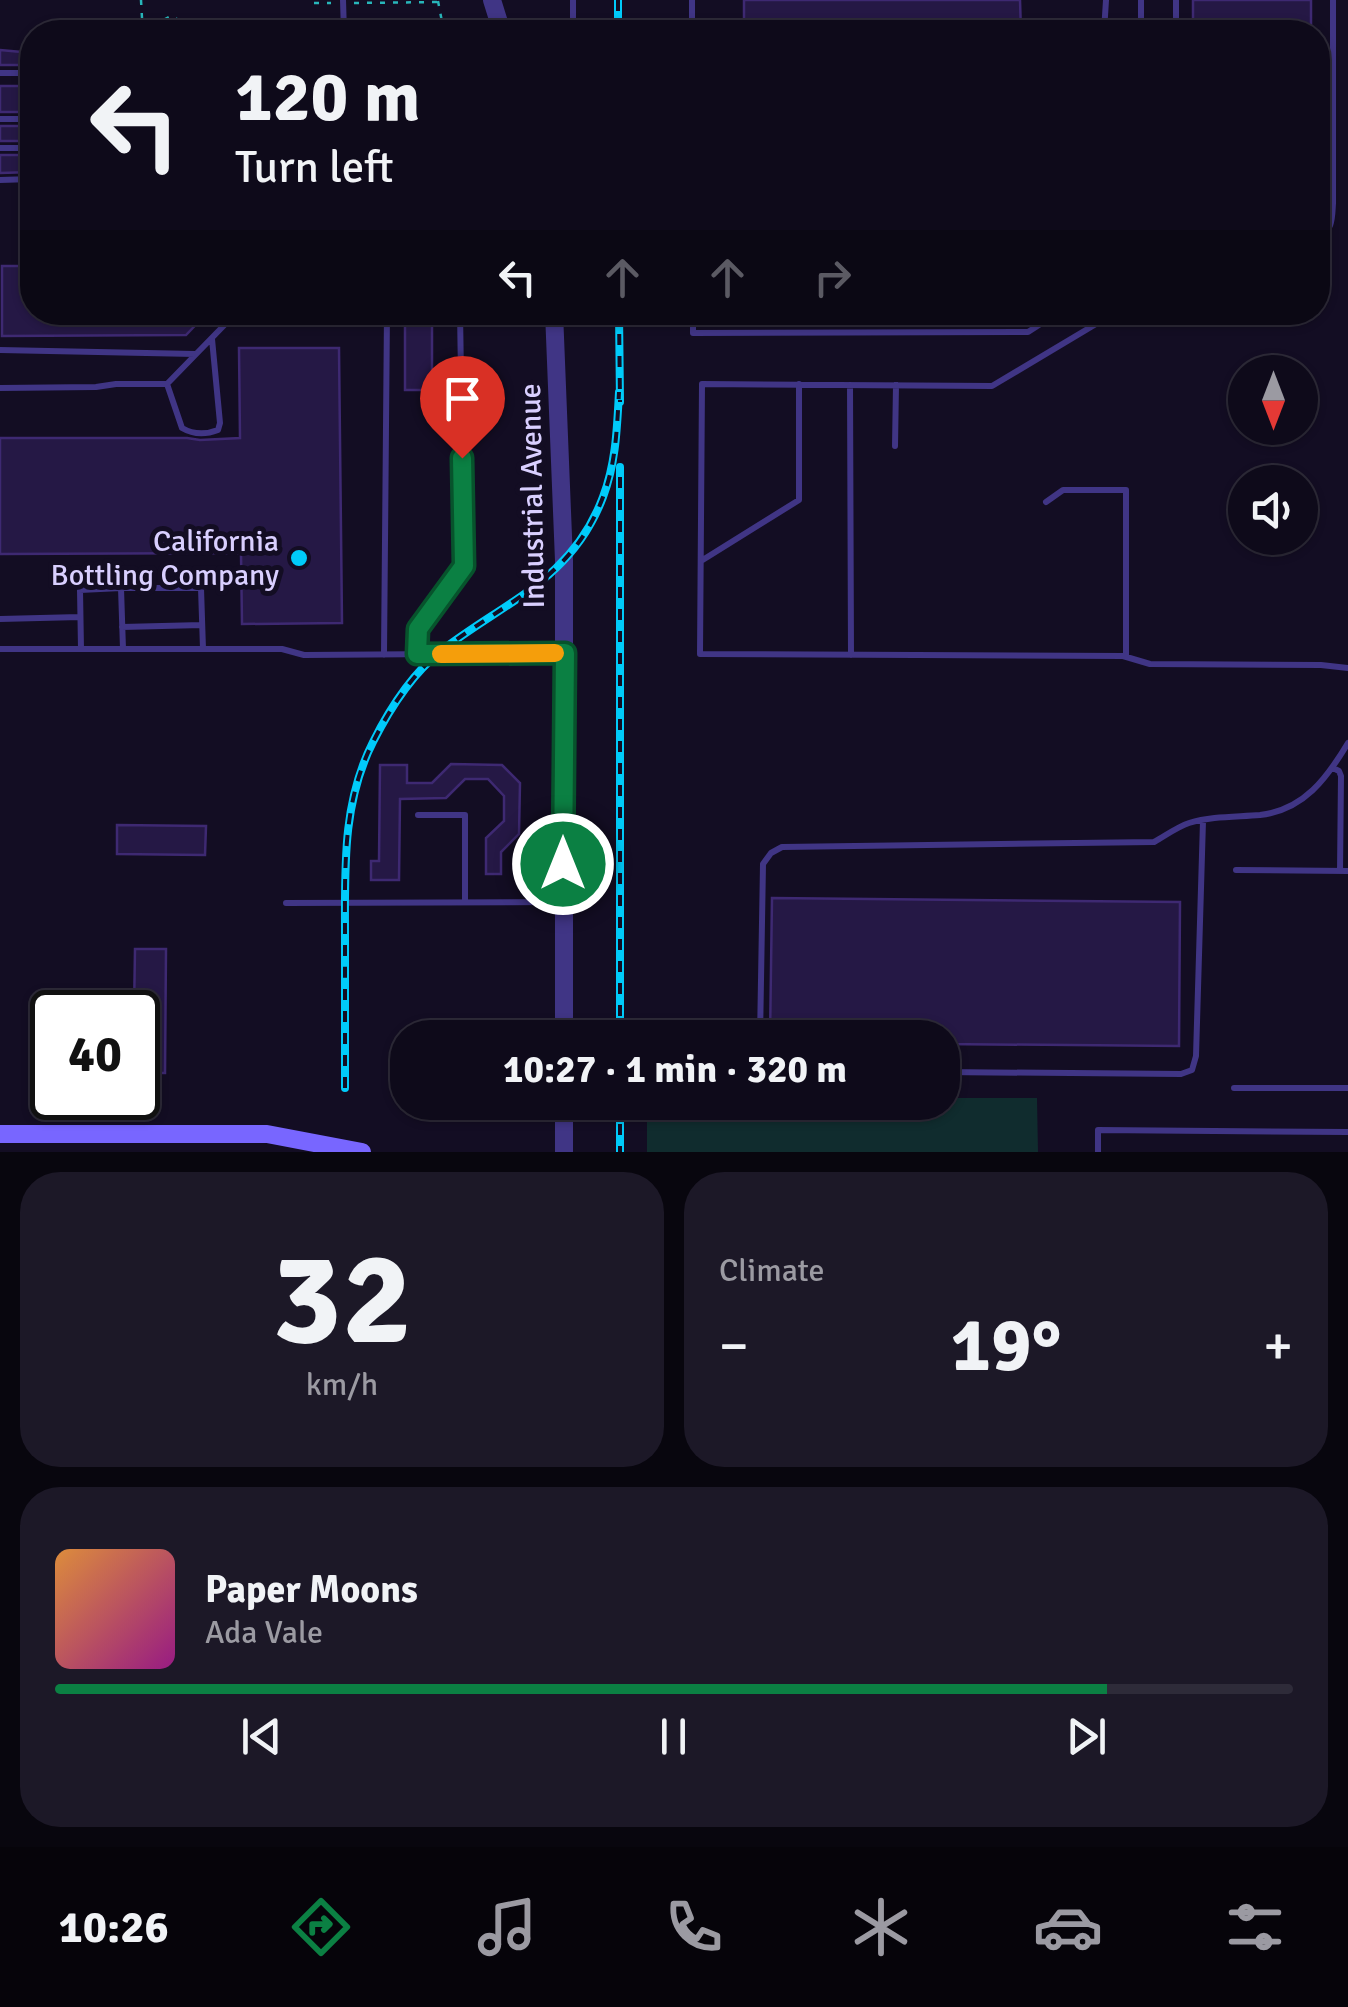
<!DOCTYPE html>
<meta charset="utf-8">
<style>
body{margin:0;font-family:Signika,sans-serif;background:#1c1827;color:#f1f3f6;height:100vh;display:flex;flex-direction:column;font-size:38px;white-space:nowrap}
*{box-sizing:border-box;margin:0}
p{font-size:32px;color:#9b9aa2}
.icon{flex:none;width:55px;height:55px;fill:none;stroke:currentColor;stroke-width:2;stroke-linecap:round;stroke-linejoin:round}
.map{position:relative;height:1152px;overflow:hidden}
.panel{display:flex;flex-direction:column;gap:20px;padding:20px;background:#08060e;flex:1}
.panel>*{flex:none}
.guide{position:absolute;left:20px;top:20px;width:1310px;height:305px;border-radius:40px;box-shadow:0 2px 8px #0004,0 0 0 2px #2e2b39;background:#0e0a1a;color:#f1f3f6;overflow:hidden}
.needle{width:65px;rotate:180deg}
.buttons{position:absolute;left:1228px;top:355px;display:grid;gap:20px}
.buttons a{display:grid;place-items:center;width:90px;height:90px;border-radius:50%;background:#0e0a1a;box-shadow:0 2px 8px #0004,0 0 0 2px #2e2b39;font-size:50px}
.speed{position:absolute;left:30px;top:990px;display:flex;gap:20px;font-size:50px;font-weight:700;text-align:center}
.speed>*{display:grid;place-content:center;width:130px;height:130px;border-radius:50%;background:#0e0a1a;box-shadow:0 2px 8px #0004,0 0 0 2px #2e2b39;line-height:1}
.speed .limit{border:5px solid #111;border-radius:15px;background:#fff;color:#111}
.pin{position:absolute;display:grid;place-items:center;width:85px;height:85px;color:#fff;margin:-102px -42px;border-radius:50% 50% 50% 0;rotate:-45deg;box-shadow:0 0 10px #0007}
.pin .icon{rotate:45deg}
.me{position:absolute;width:110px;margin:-55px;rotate:0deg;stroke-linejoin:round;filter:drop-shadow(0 0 8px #0008)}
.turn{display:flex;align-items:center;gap:35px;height:210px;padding:0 50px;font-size:45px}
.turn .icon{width:130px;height:130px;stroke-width:2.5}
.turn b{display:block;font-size:70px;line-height:85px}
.lanes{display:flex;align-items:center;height:95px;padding:0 50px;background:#0003;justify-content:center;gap:50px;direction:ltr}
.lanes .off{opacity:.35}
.big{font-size:75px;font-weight:700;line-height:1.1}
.panel .tile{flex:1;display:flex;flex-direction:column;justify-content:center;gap:15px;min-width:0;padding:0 35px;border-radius:40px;background:#1c1827}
.panel .dial{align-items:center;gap:0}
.dial b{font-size:130px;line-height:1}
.song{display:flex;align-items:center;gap:30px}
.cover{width:120px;height:120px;border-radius:15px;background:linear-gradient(135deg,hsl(30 70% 55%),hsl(310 70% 35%))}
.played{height:10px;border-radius:5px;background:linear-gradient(90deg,#0b8043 85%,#2e2b39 85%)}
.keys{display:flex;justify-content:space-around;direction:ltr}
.heat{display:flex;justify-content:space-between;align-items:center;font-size:55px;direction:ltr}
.panel .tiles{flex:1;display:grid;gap:20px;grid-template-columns:1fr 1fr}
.tile:last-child{grid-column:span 2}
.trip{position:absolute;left:390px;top:1020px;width:570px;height:100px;border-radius:40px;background:#0e0a1a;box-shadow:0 2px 8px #0004,0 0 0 2px #2e2b39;font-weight:700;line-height:100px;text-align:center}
.tabs{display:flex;height:160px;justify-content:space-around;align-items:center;background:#06040a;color:#9b9aa2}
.tabs .icon{width:70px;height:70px}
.tabs .current{color:#0b8043}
.tabs b{font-size:45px;color:#f1f3f6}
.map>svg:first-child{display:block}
.green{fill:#102c2e}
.building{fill:#251845;stroke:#3e2972;stroke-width:2.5}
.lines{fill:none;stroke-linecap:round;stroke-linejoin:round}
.path{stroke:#28b6ba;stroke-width:2.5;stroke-dasharray:5 8;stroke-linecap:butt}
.service{stroke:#403585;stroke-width:6}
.tertiary{stroke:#403585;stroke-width:18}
.secondary{stroke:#7866ff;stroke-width:18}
.rail-casing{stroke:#00cbfa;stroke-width:8}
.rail{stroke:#130d23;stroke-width:4;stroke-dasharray:11;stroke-linecap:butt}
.route-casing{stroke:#07532c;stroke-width:25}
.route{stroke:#0b8043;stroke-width:18}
.slow{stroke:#f59e0b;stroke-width:18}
.poi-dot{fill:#00cbfa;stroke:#130d23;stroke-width:4}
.labels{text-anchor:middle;stroke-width:10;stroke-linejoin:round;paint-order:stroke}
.street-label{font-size:30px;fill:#d9cfff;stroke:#130d23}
.poi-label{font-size:30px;fill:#d9cfff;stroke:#130d23;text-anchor:end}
</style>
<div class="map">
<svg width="1348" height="1152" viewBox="0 0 1348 1152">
<rect width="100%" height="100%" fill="#130d23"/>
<path class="green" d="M943,1098h94l1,54h-391v-49l295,-1z"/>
<path class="building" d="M744,0h276l1,32h-277z
M1193,0h118v32h-118z
M0,50l32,3v12h-32z
M0,86h32v26h-32z
M0,126h32v15h-32z
M0,155h32v17l-32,1z
M2,266h30v46h176l-22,23 -184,1z
M405,312h27v78h-27z
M239,348h100l3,275 -100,1 -1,-71 -241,1v-116h187l13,2 40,-2z
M451,764l51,1 18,18 -1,51 -18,18v22h-15v-36l18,-17v-25l-16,-17h-23l-19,19 -46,1 -1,81h-28v-19h8l1,-96h27v18h25z
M117,825l89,1 -1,29 -88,-1z
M772,898l408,4 -1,144 -237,-2v-6h-172z
M135,949h31l-1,124h-27v-61h-4z"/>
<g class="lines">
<path class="path" d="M141,0l1,18
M438,1l6,31
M314,3h17
M354,3l84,-1
M119,26l18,-1 5,-4 4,4h16l3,-6 6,-3 6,3 2,6h21l4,-4 54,-1v12"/>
<path class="service" d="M343,0l1,32
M573,0v32
M692,0v32
M1141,0v32
M1176,0v32
M1104,32l2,-32
M0,73h32
M0,119h32
M0,148h32
M0,180l32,-1
M1318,203h15v-203
M1318,237c15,-6 14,-19 15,-34
M693,312v21l335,-1 31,-20
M1116,312l-124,74 -290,-2 -2,270 423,2 27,8 171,1 27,3
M0,350l195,4
M167,384l15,44c12,7 23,7 36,2l2,-7 -8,-84
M850,385l1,270
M0,388l96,-1 20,-3h51l70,-72
M895,446l1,-61
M1046,502l17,-12h63v167
M701,561l98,-61v-116
M0,619l80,-2
M122,627l80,-2
M0,649h282l22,6 260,-2
M81,649l-1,-59 41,-2
M123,649l-2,-61h80l2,61
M417,654l1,-25 46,-63 -4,-254
M384,655l3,-343
M1333,768l6,3 2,5 -1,95
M418,815h47v87
M1236,870l112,1
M286,903l274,-1
M760,1038l3,-174 8,-11 11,-6 372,-5c11,-6 23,-15 35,-19 23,-7 47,-6 71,-8 44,-5 67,-37 88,-72
M942,1072l239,2 11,-4 4,-14 7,-235
M1234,1088h114
M1098,1152v-22l250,2"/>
<path class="tertiary" d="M492,0l10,32
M554,312l10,249v477
M564,1102v50"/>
<path class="secondary" d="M0,1134h267l95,18"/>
<defs>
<path id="rail" d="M618,0v32
M619,312l1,90
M620,1038v-571
M345,1088c0,-51 0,-102 0,-152 0,-67 -3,-133 28,-194 16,-32 39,-68 68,-91 63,-49 131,-71 162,-154 13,-34 14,-69 16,-105
M620,1102v50"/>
</defs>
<use href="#rail" class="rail-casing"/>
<use href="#rail" class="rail"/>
</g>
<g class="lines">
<defs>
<path id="route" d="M462,458l2,108 -46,63 -1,25 148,-1 -2,211"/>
</defs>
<use href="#route" class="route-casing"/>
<use href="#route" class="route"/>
<path class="slow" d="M441,654l114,-1"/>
</g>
<circle class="poi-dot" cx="299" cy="558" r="10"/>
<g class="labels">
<g class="street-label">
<text transform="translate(532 496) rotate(-91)" y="10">Industrial Avenue</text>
</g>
<g class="poi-label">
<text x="279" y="551">California<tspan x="279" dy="34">Bottling Company</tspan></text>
</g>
</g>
</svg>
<div class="buttons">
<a><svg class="needle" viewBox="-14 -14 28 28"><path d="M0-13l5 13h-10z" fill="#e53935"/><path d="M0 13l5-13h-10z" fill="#9b9aa2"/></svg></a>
<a><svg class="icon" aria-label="sound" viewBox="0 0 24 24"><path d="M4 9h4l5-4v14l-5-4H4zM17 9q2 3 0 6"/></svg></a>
</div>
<div class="speed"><div class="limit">40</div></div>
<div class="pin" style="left:462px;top:458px;background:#d93025"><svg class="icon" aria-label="arrive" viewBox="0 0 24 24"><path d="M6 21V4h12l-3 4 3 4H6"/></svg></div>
<svg class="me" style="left:563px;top:864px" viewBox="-20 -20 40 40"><circle r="17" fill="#0b8043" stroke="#fff" stroke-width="3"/><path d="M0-11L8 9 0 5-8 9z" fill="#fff"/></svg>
<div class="trip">10:27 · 1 min · 320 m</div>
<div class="guide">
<div class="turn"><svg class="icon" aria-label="left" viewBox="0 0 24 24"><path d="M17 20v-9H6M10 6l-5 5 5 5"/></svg><div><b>120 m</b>Turn left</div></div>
<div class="lanes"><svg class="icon" aria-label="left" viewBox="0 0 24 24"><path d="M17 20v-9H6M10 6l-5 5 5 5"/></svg><svg class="icon off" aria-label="ahead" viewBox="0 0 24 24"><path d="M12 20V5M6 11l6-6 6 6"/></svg><svg class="icon off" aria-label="ahead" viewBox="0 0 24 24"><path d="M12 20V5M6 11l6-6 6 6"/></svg><svg class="icon off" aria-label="right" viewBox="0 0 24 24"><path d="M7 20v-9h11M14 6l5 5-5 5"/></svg></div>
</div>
</div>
<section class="panel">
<div class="tiles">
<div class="tile dial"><b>32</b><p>km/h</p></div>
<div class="tile"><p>Climate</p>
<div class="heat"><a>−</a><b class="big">19°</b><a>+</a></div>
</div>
<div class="tile">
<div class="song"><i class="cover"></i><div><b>Paper Moons</b><p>Ada Vale</p></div></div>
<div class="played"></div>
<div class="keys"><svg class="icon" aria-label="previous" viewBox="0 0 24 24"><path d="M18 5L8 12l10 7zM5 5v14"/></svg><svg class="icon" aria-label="pause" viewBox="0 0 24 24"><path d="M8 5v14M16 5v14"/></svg><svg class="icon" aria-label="next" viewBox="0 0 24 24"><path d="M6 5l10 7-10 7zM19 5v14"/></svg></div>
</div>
</div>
</section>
<nav class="tabs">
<b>10:26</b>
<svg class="icon current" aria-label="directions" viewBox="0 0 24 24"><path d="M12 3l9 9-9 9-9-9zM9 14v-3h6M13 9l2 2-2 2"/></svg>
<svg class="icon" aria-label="music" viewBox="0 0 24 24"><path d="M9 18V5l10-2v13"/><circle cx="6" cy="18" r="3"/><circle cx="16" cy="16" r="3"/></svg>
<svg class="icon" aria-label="phone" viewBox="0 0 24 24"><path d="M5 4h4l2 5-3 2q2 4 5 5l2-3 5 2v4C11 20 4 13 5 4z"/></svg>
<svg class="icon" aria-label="climate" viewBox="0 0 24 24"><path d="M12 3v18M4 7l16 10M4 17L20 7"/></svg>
<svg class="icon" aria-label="car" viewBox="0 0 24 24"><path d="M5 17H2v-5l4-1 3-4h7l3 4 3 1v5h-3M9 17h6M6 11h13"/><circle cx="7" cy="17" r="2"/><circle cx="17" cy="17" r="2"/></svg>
<svg class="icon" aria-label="filters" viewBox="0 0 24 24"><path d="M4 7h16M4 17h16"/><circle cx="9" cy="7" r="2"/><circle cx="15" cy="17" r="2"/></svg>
</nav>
